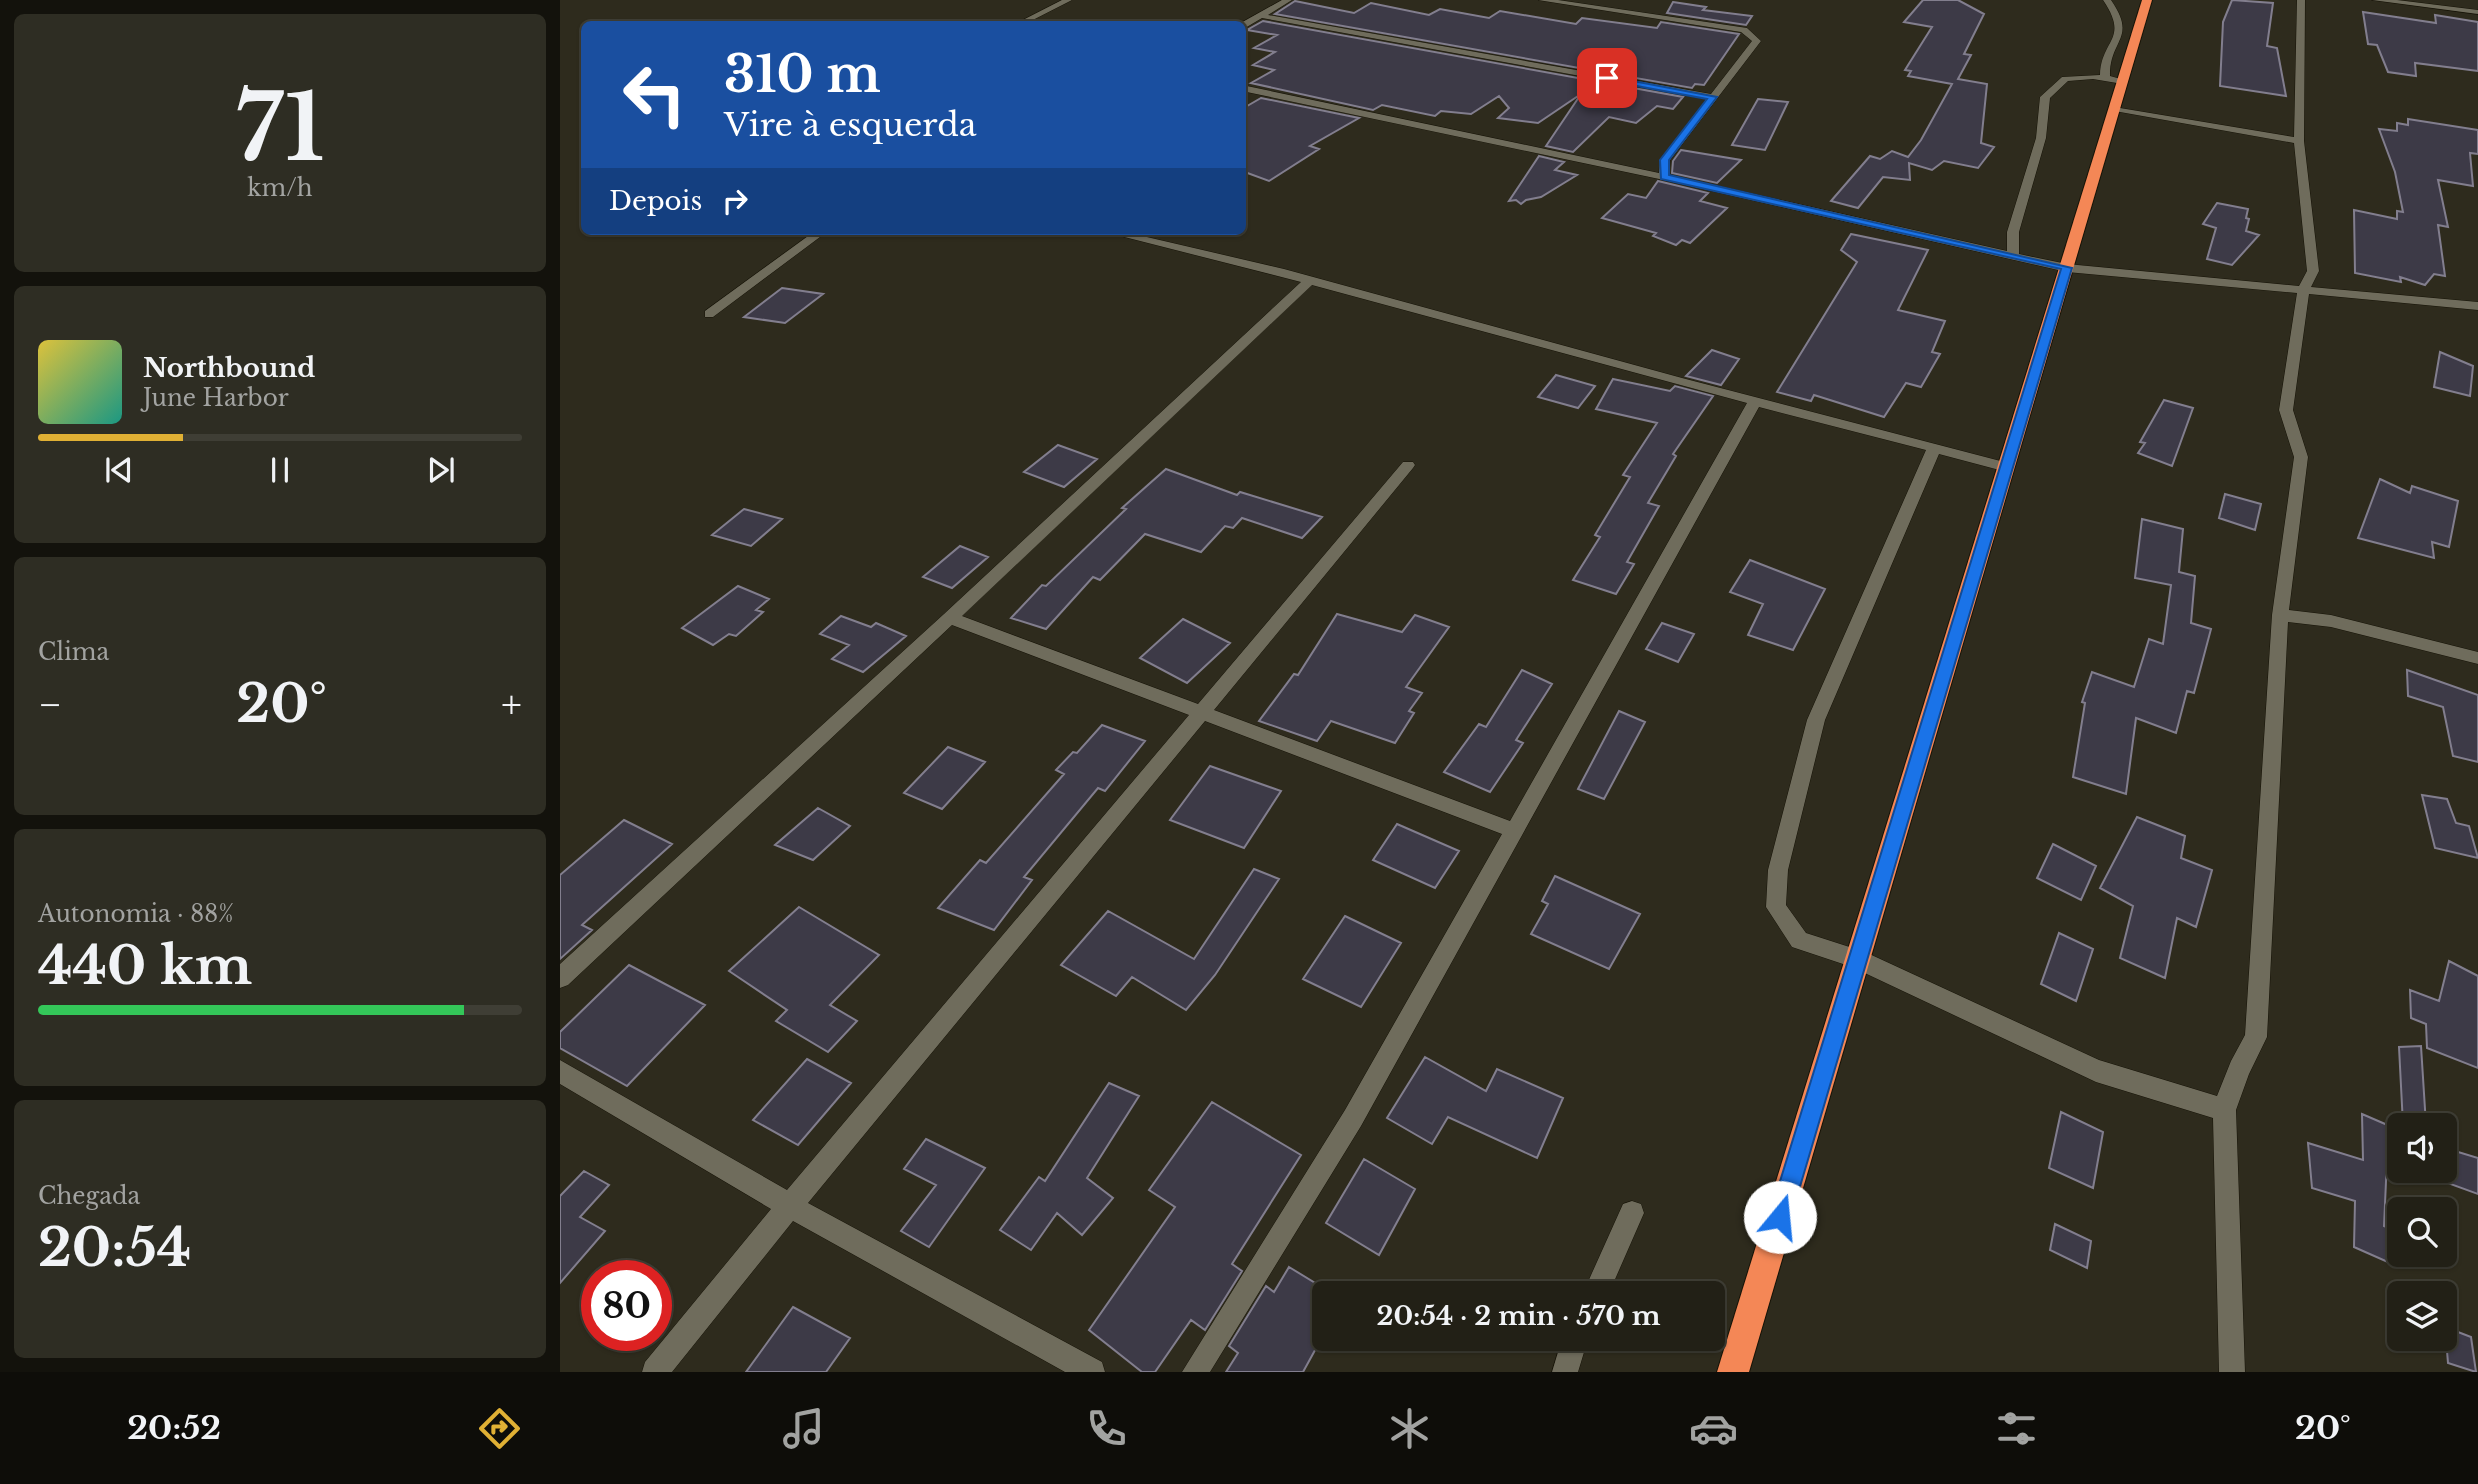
<!DOCTYPE html>
<html lang="pt">
<meta charset="utf-8">
<style>
body{margin:0;font-family:"Libre Baskerville",serif;background:#2e2d23;color:#f1f3f6;height:100vh;display:flex;flex-direction:column;font-size:26px;white-space:nowrap}
*{box-sizing:border-box;margin:0}
p{font-size:23px;color:#a2a3a1}
.icon{flex:none;width:38px;height:38px;fill:none;stroke:currentColor;stroke-width:2;stroke-linecap:round;stroke-linejoin:round}
.map{position:relative;flex:1;overflow:hidden}
.sheet{display:flex;flex-direction:column;gap:14px;padding:14px;background:#13120c;width:560px}
.sheet>*{flex:none}
.banner{position:absolute;left:21px;top:21px;width:665px;height:214px;border-radius:10px;box-shadow:0 2px 5px #0004,0 0 0 2px #3f3e35;background:#1a4fa0;color:#fff;overflow:hidden}
.buttons{position:absolute;left:1827px;top:1113px;display:grid;gap:14px}
.buttons a{display:grid;place-items:center;width:70px;height:70px;border-radius:10px;background:#222016;box-shadow:0 2px 5px #0004,0 0 0 2px #3f3e35;font-size:35px}
.speed{position:absolute;left:21px;top:1260px;display:flex;gap:14px;font-size:35px;font-weight:700;text-align:center}
.speed>*{display:grid;place-content:center;width:91px;height:91px;border-radius:50%;background:#222016;box-shadow:0 2px 5px #0004,0 0 0 2px #3f3e35;line-height:1}
.speed .limit{border:10px solid #d22;background:#fff;color:#111}
.pin{position:absolute;display:grid;place-items:center;width:60px;height:60px;color:#fff;margin:-30px;border-radius:14px;box-shadow:0 4px 10px #0006}
.me{position:absolute;width:77px;margin:-38px;rotate:17deg;stroke-linejoin:round;filter:drop-shadow(0 0 5px #0008)}
.turn{display:flex;align-items:center;gap:24px;height:147px;padding:0 28px;font-size:32px}
.turn .icon{width:91px;height:91px;stroke-width:2.5}
.turn b{display:block;font-size:49px;line-height:60px}
.then{display:flex;align-items:center;height:66px;padding:0 28px;background:#0003;gap:14px;font-size:26px}
.big{font-size:52px;font-weight:700;line-height:1.1}
.sheet .card{flex:1;display:flex;flex-direction:column;justify-content:center;gap:10px;min-width:0;padding:0 24px;border-radius:10px;background:#2e2d23}
.sheet .dial{align-items:center;gap:0}
.dial b{font-size:91px;line-height:1}
.song{display:flex;align-items:center;gap:21px}
.cover{width:84px;height:84px;border-radius:10px;background:linear-gradient(135deg,hsl(50 70% 55%),hsl(170 70% 35%))}
.played{height:7px;border-radius:4px;background:linear-gradient(90deg,#e0b034 30%,#3f3e35 30%)}
.keys{display:flex;justify-content:space-around;direction:ltr}
.heat{display:flex;justify-content:space-between;align-items:center;font-size:38px;direction:ltr}
.charge{height:10px;border-radius:5px;background:linear-gradient(90deg,#34c759 88%,#3f3e35 0)}
.trip{position:absolute;left:752px;top:1281px;width:413px;height:70px;border-radius:10px;background:#222016;box-shadow:0 2px 5px #0004,0 0 0 2px #3f3e35;font-weight:700;line-height:70px;text-align:center}
.dock{display:flex;height:112px;justify-content:space-around;align-items:center;background:#0e0d09;color:#a2a3a1}
.dock .icon{width:49px;height:49px}
.dock .on{color:#e0b034}
.dock b{font-size:32px;color:#f1f3f6}
main{display:flex;flex:1;min-height:0}
.map>svg:first-child{display:block}
.building{fill:#3d3a47;stroke:#827e8e;stroke-width:2}
.lines{fill:none;stroke-linecap:round;stroke-linejoin:round}
.street-casing{stroke:#161307;stroke-width:1}
.highway-casing{stroke:#161307;stroke-width:2}
.street{fill:#6f6c5c;fill-rule:evenodd}
.highway{fill:#f48756;fill-rule:evenodd}
.route{fill:#1a73e8;stroke:#114b97;stroke-width:2}
</style>
<main>
<section class="sheet">
<div class="card dial"><b>71</b><p>km/h</p></div>
<div class="card">
<div class="song"><i class="cover"></i><div><b>Northbound</b><p>June Harbor</p></div></div>
<div class="played"></div>
<div class="keys"><svg class="icon" aria-label="previous" viewBox="0 0 24 24"><path d="M18 5L8 12l10 7zM5 5v14"/></svg><svg class="icon" aria-label="pause" viewBox="0 0 24 24"><path d="M8 5v14M16 5v14"/></svg><svg class="icon" aria-label="next" viewBox="0 0 24 24"><path d="M6 5l10 7-10 7zM19 5v14"/></svg></div>
</div>
<div class="card"><p>Clima</p>
<div class="heat"><a>−</a><b class="big">20°</b><a>+</a></div>
</div>
<div class="card"><p>Autonomia · 88%</p><b class="big">440 km</b><div class="charge"></div></div>
<div class="card"><p>Chegada</p><b class="big">20:54</b></div>
</section>
<div class="map">
<svg width="1918" height="1372" viewBox="0 0 1918 1372">
<rect width="100%" height="100%" fill="#2e2b1d"/>
<path class="building" d="M1363,0h35l26,14 -20,40 7,1 -13,24 29,5 -6,59 13,4 -16,21 -34,-7 -12,9 -23,-7 1,17 -27,-3 -25,31 -27,-7 39,-45 10,3 12,-8 16,6 13,-17 31,-56 -44,-8 3,-5 -6,-1 27,-43 -28,-5z
M1672,0l41,3 -6,43 10,2 9,48 -66,-10 3,-64z
M735,1l59,12 17,-10 58,12 11,-6 49,9 11,-7 76,13 6,-6 75,10 4,-6 78,12 -35,51 -9,-1 -3,4 -417,-74z
M1113,2l33,5 -3,3 49,6 -6,9 -79,-12z
M1803,12l73,11 -1,-8 43,7v49l-63,-8 1,13 -28,-4 -11,-27 -9,-1z
M703,21l420,76 -10,12 -16,-3 -21,17 -27,-6 -36,35 -27,-6 35,-52 -43,29 -40,-5 11,-10 -10,-12 -28,18 -30,-3 -6,5 -53,-11 -9,5 -122,-27 23,-13 -21,-5 22,-13 -21,-4 23,-13 -30,-5z
M701,98l98,20 -49,28 9,3 -50,32 -27,-10v-62z
M1198,99l30,3 -23,48 -33,-5z
M1848,119l70,11v24l-8,-1 3,33 -35,-6 10,47 -10,-2 7,51 -11,-2 -9,11 -25,-8 1,5 -46,-9 -1,-63 43,9v-8l6,1 -8,-40 -16,-43 18,2v-8l11,2z
M1121,150l60,10 -24,23 -45,-10 1,-12z
M979,156l25,6 -9,8 22,5 -36,22 -15,3 -5,4 -5,-4 -7,1z
M1098,181l50,12 -8,8 27,7 -37,35 -8,-3 -6,5 -23,-9 3,-3 -54,-15 26,-24 18,4z
M1657,203l31,6 -2,9 3,1 -3,12 13,4 -27,30 -25,-6 9,-31 -13,-4z
M1291,234l77,16 -30,60 47,11 -13,31 8,2 -19,33 -15,-4 -22,34 -70,-22 -3,6 -34,-9 80,-130 -16,-12z
M222,288l41,6 -38,29 -41,-6z
M1152,350l27,9 -18,26 -35,-9z
M1880,352l33,14 -3,30 -36,-9z
M996,375l39,11 -17,22 -40,-11z
M1053,379l57,12 5,-5 38,10 -40,58 3,2 -28,47 11,3 -32,56 7,2 -18,30 -43,-14 27,-43 -5,-2 35,-58 -7,-2 34,-52 -61,-14z
M1604,400l29,8 -21,58 -34,-13 7,-10 -5,-1z
M498,445l39,14 -33,28 -40,-15z
M606,469l71,26 3,-3 82,25 -20,21 -60,-20 -9,10 -8,-2 -24,26 -56,-18 -45,46 -7,-3 -47,52 -35,-11 31,-33 4,1 80,-77 -4,-1z
M1820,479l30,14 2,-7 46,15 -9,46 -17,-5 2,16 -76,-20z
M1665,494l36,10 -6,26 -36,-12z
M184,509l38,10 -31,27 -39,-11z
M1582,519l41,10 -4,43 16,4 -4,47 20,6 -17,64 -7,-2 -11,42 -40,-15 -10,76 -53,-17 12,-74 -3,-1 10,-30 42,15 15,-48 14,5 8,-59 -36,-7z
M400,546l28,11 -36,31 -29,-11z
M1190,560l75,29 -32,61 -45,-15 15,-31 -33,-12z
M178,586l31,13 -13,11 7,2 -27,24 -7,-2 -16,11 -31,-17z
M777,614l65,18 13,-17 34,12 -43,60 16,6 -13,18 5,2 -19,30 -64,-22 -14,20 -58,-20 35,-47 4,1z
M281,616l30,11 5,-4 30,13 -43,36 -31,-13 17,-14 -29,-11z
M623,619l47,24 -43,40 -47,-25z
M1102,623l32,11 -16,28 -32,-13z
M962,670l30,14 -36,56 7,3 -33,49 -46,-20 35,-48 7,3z
M1847,670l71,25v67l-25,-6 -10,-49 -35,-11z
M1059,711l26,11 -41,77 -26,-10z
M542,725l43,16 -40,50 -7,-3 -74,89 8,3 -38,50 -56,-22 42,-48 6,3 78,-89 -8,-4 17,-18 4,1z
M388,747l37,15 -43,47 -38,-16z
M650,766l71,25 -37,57 -74,-28z
M1862,795l25,4 9,24 13,3 9,32 -43,-10z
M258,808l32,18 -37,34 -38,-15z
M1577,817l48,19 -4,22 31,12 -16,57 -19,-9 -12,60 -45,-20 13,-52 -33,-18z
M64,820l48,24 -90,81 10,5 -32,29v-84z
M837,824l62,27 -24,37 -62,-28z
M1493,844l43,22 -15,34 -44,-22z
M694,869l25,10 -64,96 -29,35 -54,-33 -16,19 -55,-31 47,-54 86,48z
M995,876l85,38 -31,55 -78,-35 17,-30 -6,-3z
M239,907l80,48 -49,50 27,16 -29,31 -52,-31 11,-11 -58,-39z
M785,916l56,27 -40,64 -58,-28z
M1499,933l34,16 -17,52 -35,-17z
M1889,961l29,15v92l-51,-20 -1,-24 -15,-6 -1,-28 29,11z
M69,965l76,40 -78,81 -67,-38v-16z
M1861,1046l5,79h-23l-4,-78z
M865,1057l61,34 11,-22 66,29 -26,60 -89,-41 -16,27 -45,-26z
M247,1059l44,24 -53,62 -45,-25z
M549,1083l30,13 -52,82 26,20 -31,37 -25,-22 -26,37 -31,-20 39,-53 6,4z
M652,1102l89,53 -69,109 10,7 -37,59 -14,-10 -36,52h-13l-53,-42 86,-123 -26,-17z
M1501,1112l42,20 -10,56 -44,-20z
M1802,1114l37,16v34l-12,-5 -3,67 15,6v35l-45,-20 1,-46 -43,-13 -4,-45 55,17z
M366,1139l59,29 -56,79 -28,-16 35,-46 -32,-16z
M1885,1148l33,10v36l-63,-23h30z
M804,1159l51,30 -36,66 -53,-32z
M24,1171l25,14 -29,32 25,14 -45,52v-87z
M1495,1224l36,17 -4,27 -37,-18z
M729,1267l36,22v43l-22,40h-77l12,-19 -9,-7 37,-60 8,6z
M233,1307l57,31 -24,34h-80z
M1885,1327l26,10 5,35 -28,-9z"/>
<g class="lines">
<defs>
<path id="street" d="M502,0h10l-47,24h-10z
M722,0h10l-24,15 443,79 41,-53 -11,-9 -203,-32h20l189,28 14,13 -91,119 -1,15 338,76v-19l29,-94 4,-41 22,-20 38,-2c1,-36 30,-35 3,-75h8c27,39 -2,39 -1,76l18,5 -5,3 -30,-5 -25,2 -18,17 -4,40 -27,94v22l48,10 232,22 8,-15 -13,-128 -185,-33 5,-3 180,30 3,-137h8l-1,141 15,130 -8,16 167,15v8l-169,-16 -16,116 15,47 -19,153 42,5 147,37v12l-147,-37 -43,-5 -21,415 -18,37 -13,36 9,262h-26l-6,-254 -117,-36 -244,-115 -60,-20 -26,-40 2,-37 39,-150 119,-270 -167,-43 -398,719 -151,246h-28l163,-262 157,-276 -297,-113 -397,482 294,159 3,10h-40l-272,-151 -121,151h-30l3,-10 126,-153 -211,-125v-24l227,130 402,-475 -237,-90 -384,360 -8,3v-24l384,-350 357,-332 -200,-51h20l163,38 398,109 330,86 2,3 -7,5 -68,-18 -114,266 -37,150 -2,35 20,28 59,19 234,108 118,36 14,-35 14,-26 27,-420 22,-158 -15,-47 18,-117 -230,-21 -403,-92 -422,-89v-6l417,88 1,-13 47,-61 -445,-81 -17,10 -6,-4zM752,285l435,118 -237,418 -296,-111 199,-242 2,-3 -2,-3h-10l-205,242 -236,-88z
M1812,0h25l81,10v4z
M255,231h13l-115,86h-8v-6z
M1072,1201l9,3 3,9 -35,80h-26l40,-89z
M1002,1339h26l-10,33h-26z"/>
<path id="highway" d="M1582,0h10l-403,1372h-32z"/>
</defs>
<use href="#street" class="street-casing"/>
<use href="#highway" class="highway-casing"/>
<use href="#street" class="street"/>
<use href="#highway" class="highway"/>
</g>
<path class="route" d="M1047,76l110,21 -48,63v15l403,93 -281,949 -3,8 -8,3 -8,-3 -3,-8 292,-948 -400,-90 -1,-19 47,-61 -103,-19z"/>
</svg>
<div class="buttons">
<a><svg class="icon" aria-label="sound" viewBox="0 0 24 24"><path d="M4 9h4l5-4v14l-5-4H4zM17 9q2 3 0 6"/></svg></a>
<a><svg class="icon" aria-label="search" viewBox="0 0 24 24"><circle cx="10" cy="10" r="6"/><path d="M15 15l6 6"/></svg></a>
<a><svg class="icon" aria-label="layers" viewBox="0 0 24 24"><path d="M12 4l9 5-9 5-9-5zM3 14l9 5 9-5"/></svg></a>
</div>
<div class="speed"><div class="limit">80</div></div>
<div class="pin" style="left:1047px;top:78px;background:#d93025"><svg class="icon" aria-label="arrive" viewBox="0 0 24 24"><path d="M6 21V4h12l-3 4 3 4H6"/></svg></div>
<svg class="me" style="left:1220px;top:1217px" viewBox="-20 -20 40 40"><circle r="19" fill="#fff"/><path d="M0-13L10 11 0 6-10 11z" fill="#1a73e8"/></svg>
<div class="trip">20:54 · 2 min · 570 m</div>
<div class="banner">
<div class="turn"><svg class="icon" aria-label="left" viewBox="0 0 24 24"><path d="M17 20v-9H6M10 6l-5 5 5 5"/></svg><div><b>310 m</b>Vire à esquerda</div></div>
<div class="then">Depois<svg class="icon" aria-label="right" viewBox="0 0 24 24"><path d="M7 20v-9h11M14 6l5 5-5 5"/></svg></div>
</div>
</div>
</main>
<nav class="dock">
<b>20:52</b>
<svg class="icon on" aria-label="directions" viewBox="0 0 24 24"><path d="M12 3l9 9-9 9-9-9zM9 14v-3h6M13 9l2 2-2 2"/></svg>
<svg class="icon" aria-label="music" viewBox="0 0 24 24"><path d="M9 18V5l10-2v13"/><circle cx="6" cy="18" r="3"/><circle cx="16" cy="16" r="3"/></svg>
<svg class="icon" aria-label="phone" viewBox="0 0 24 24"><path d="M5 4h4l2 5-3 2q2 4 5 5l2-3 5 2v4C11 20 4 13 5 4z"/></svg>
<svg class="icon" aria-label="climate" viewBox="0 0 24 24"><path d="M12 3v18M4 7l16 10M4 17L20 7"/></svg>
<svg class="icon" aria-label="car" viewBox="0 0 24 24"><path d="M5 17H2v-5l4-1 3-4h7l3 4 3 1v5h-3M9 17h6M6 11h13"/><circle cx="7" cy="17" r="2"/><circle cx="17" cy="17" r="2"/></svg>
<svg class="icon" aria-label="filters" viewBox="0 0 24 24"><path d="M4 7h16M4 17h16"/><circle cx="9" cy="7" r="2"/><circle cx="15" cy="17" r="2"/></svg>
<b>20°</b>
</nav>
